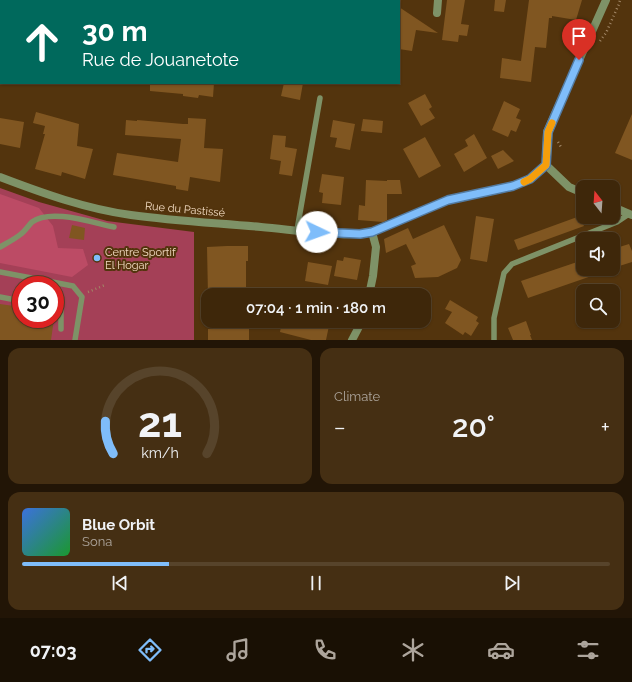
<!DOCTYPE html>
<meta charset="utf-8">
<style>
body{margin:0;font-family:Raleway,sans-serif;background:#452f13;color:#f1f3f6;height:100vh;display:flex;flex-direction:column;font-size:15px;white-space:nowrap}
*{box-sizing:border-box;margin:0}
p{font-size:13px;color:#ada59c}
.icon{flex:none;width:22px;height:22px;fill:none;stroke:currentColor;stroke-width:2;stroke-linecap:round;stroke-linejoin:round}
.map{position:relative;height:340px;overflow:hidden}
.side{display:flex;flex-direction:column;gap:8px;padding:8px;background:#221506;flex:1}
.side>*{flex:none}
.banner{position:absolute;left:0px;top:0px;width:400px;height:84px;box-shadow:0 1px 3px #0004,0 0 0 1px #57442b;background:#00695c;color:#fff;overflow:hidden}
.needle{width:26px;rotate:343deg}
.buttons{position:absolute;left:576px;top:180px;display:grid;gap:8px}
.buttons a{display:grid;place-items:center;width:44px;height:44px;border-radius:8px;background:#3e270a;box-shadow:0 1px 3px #0004,0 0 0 1px #57442b;font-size:20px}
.speed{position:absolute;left:12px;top:276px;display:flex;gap:8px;font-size:20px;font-weight:700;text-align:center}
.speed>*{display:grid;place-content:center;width:52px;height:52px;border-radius:50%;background:#3e270a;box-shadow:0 1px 3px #0004,0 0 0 1px #57442b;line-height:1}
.speed .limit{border:6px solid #d22;background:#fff;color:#111}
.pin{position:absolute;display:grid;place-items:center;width:34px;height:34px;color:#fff;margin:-41px -17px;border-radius:50% 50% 50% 0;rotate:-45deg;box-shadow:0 0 4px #0007}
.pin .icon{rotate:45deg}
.me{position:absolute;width:44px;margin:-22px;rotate:93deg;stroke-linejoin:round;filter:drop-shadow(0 0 3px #0008)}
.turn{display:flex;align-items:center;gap:14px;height:84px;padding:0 16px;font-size:18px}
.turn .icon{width:52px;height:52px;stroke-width:2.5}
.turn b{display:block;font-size:28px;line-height:34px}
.big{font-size:30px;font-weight:600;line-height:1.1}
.side .widget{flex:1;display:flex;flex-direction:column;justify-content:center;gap:6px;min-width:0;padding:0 14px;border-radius:12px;background:#452f13}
.side .dial{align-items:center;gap:0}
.dial svg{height:104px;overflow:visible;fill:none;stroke:#57442b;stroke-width:7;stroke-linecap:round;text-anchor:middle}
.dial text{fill:#f1f3f6;stroke:none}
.song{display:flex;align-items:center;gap:12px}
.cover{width:48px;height:48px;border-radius:6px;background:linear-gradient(135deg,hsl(220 70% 55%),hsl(130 70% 35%))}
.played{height:4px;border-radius:2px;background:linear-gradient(90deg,#7fbdfa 25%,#57442b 25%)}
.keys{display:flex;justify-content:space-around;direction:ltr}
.heat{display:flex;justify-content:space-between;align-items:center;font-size:22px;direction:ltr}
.side .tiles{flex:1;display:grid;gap:8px;grid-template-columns:1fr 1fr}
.widget:last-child{grid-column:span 2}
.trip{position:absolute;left:201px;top:288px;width:230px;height:40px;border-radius:12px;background:#3e270a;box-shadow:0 1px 3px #0004,0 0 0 1px #57442b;font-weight:600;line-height:40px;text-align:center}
.tab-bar{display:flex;height:64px;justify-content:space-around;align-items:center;background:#191004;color:#ada59c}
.tab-bar .icon{width:28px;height:28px}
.tab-bar .selected{color:#7fbdfa}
.tab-bar b{font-size:18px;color:#f1f3f6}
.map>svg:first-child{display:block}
.green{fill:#a44057;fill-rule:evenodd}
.forest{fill:#bc4b65}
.building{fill:#805621}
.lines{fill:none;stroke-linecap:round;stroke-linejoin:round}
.path{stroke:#a28767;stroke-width:2.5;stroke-dasharray:1 3;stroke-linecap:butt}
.lane{stroke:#7e9267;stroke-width:5.5}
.street{stroke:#7e9267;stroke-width:8}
.route-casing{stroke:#537ba2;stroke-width:10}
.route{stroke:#7fbdfa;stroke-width:7}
.slow{stroke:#f59e0b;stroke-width:7}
.poi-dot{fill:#7fbdfa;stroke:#53340d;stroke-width:1.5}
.labels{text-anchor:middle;stroke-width:4;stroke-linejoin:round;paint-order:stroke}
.street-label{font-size:11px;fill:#f3dcc3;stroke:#53340d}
.poi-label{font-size:11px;fill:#f3dcc3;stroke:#53340d;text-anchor:start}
</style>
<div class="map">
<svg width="632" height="340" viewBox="0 0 632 340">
<rect width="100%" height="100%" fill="#53340d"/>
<path class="green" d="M0,188l39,14 68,19 87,11v108h-194zM21,285h34v34h-34z"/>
<path class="forest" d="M0,194l39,14 14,18 5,22 25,1 5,16 -16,12 -72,-14z"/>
<path class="building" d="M447,0h18l-4,24 8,1 -2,11 -8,-1 -1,7 -16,-2z
M495,0h11l-2,12 -10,-1z
M529,0h53l-6,20 -24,-4v2h-3l-3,30 -11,-1 -4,35 -31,-4 2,-20 19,3z
M399,7l39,26 -22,-3 -4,21 -13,-2z
M150,83h64l-1,14 -14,-2 -1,3 -15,-2v-2l-33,-3z
M284,83h19l-3,17 -19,-4z
M425,94l7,13 -3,2 6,9 -14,8 -13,-23z
M504,101l16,8 -4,9 5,2 -5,12 -5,-2 -3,7 -16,-7z
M36,112l43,12 -2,22 16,3 -8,30 -23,-7 -1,4 -26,-7 10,-35h-2l2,-8 -12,-3z
M632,114v46l-17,-7z
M0,118l24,4 -4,26 -20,-4z
M188,118l18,1 -2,29 19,1 -3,33 -30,-5 -2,14 -12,-2v-3l-63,-11 4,-22 61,9 3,-23 -56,-4 1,-15 11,1v-1l46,4h5z
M363,119l20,2 -1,12 -21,-2z
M333,120l22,4 -5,26 -15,-3 2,-9 -7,-1z
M474,134l13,24 -23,14 -10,-18 14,-8 -3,-6z
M273,135l13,1 -1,11 12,2 -5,27 -13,-2 2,-13 -11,-2z
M425,137l16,29 -22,12 -16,-29z
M503,150l11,11 -16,8 -7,-13z
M322,174l22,3 -3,28 -19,-2 1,-10 -4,-1z
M366,180l21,1v-1h13l2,14h-15v26l-4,2 -25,-2 1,-15 6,1z
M476,216l18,3 -7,43 -17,-3z
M580,216l4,10 -66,24 -4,-10z
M72,225l13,3 -1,12 -15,-2z
M444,225l17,35 -4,8 -19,9 -23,1 -4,-12 5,-2 -10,-20 -20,9 -2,-14 24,-11 5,11z
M629,244l3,7v11l-19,6v-19z
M227,246h21v15h-2v34h-38l-1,-48z
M344,257l17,3 -4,20 -23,-4 3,-16 6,1z
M583,260v9h23v2l-78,27 -7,-17z
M308,262l24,4 -4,19 -23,-4z
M450,300l28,17 -2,4 3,2 -8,13 -6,-4 -2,3 -18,-12 7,-11 -7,-3z
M0,304l21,3v12h33l-3,21h-51z
M282,321h48l-4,19h-15l-31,-8z
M526,321l5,14h-1l2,5h-19l-5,-12z
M208,329h41v11h-41z"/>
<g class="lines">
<path class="path" d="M45,1l2,-1
M0,30h1
M600,41l6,-8 13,-29 1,-4
M558,142l3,5
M88,292l17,-7"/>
<path class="lane" d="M297,230l23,-132
M0,247c7,-4 15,-8 21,-13 4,-3 7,-8 11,-12 19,-14 61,1 82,5
M0,272l73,14 9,11 -7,43
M0,297l21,4
M55,307l6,1v21
M494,340v-22l10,-45 8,-9 105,-42 12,-8"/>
<path class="street" d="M437,13l1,-13
M546,165l23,22 14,6
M0,177c42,16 86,32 131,38 43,6 86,8 130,12 35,3 77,11 111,5l76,-32 65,-14 17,-7 16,-14 1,-33 59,-132
M613,207l19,8
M369,295l4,-19 3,-29 -4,-15
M352,340l10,-19"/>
</g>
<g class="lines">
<defs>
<path id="route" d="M317,232l43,2 12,-2 76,-32 65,-14 17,-7 16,-14 2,-33 31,-72"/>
</defs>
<use href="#route" class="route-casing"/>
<use href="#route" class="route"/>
<path class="slow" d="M524,182l6,-3 16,-14 2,-33 4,-9"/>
</g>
<circle class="poi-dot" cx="97" cy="258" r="4"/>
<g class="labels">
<g class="street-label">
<text transform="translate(185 209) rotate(5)" y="4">Rue du Pastissé</text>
</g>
<g class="poi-label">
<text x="105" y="256">Centre Sportif<tspan x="105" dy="13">El Hogar</tspan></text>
</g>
</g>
</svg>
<div class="buttons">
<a><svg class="needle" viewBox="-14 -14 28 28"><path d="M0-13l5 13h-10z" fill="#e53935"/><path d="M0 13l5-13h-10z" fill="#ada59c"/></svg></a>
<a><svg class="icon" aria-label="sound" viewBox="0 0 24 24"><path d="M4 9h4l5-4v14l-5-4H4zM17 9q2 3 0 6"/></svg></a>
<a><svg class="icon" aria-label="search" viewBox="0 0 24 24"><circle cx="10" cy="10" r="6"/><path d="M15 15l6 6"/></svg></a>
</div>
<div class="speed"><div class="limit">30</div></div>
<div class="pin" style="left:579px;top:60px;background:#d93025"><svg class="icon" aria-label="arrive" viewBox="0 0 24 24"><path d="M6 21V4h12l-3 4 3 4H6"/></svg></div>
<svg class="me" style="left:317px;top:232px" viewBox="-20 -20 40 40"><circle r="19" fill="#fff"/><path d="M0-13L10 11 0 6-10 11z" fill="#7fbdfa"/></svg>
<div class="trip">07:04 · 1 min · 180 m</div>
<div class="banner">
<div class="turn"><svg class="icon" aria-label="ahead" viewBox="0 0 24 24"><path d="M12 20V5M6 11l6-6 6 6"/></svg><div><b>30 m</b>Rue de Jouanetote</div></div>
</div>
</div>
<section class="side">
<div class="tiles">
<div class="widget dial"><svg viewBox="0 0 100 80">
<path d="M14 69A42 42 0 1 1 86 69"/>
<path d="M14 69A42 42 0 0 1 8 44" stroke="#7fbdfa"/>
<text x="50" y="56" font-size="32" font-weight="700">21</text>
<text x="50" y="72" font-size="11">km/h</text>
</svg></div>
<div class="widget"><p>Climate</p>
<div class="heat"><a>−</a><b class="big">20°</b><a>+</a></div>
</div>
<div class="widget">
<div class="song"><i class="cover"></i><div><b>Blue Orbit</b><p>Sona</p></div></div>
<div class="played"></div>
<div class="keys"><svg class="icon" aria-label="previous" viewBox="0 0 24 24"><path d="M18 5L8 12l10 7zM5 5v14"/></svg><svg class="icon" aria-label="pause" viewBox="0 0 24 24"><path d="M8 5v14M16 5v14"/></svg><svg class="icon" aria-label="next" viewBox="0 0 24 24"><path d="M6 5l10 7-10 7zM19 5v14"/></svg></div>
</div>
</div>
</section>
<nav class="tab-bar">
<b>07:03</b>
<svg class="icon selected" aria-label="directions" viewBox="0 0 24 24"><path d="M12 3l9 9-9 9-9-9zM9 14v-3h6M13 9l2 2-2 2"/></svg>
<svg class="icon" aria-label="music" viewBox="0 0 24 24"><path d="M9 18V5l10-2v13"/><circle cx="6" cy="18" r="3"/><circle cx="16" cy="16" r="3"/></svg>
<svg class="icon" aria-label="phone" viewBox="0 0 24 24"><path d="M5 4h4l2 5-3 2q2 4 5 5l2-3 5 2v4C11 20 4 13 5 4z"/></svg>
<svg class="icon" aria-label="climate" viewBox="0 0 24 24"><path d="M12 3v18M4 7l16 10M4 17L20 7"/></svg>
<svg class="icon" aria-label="car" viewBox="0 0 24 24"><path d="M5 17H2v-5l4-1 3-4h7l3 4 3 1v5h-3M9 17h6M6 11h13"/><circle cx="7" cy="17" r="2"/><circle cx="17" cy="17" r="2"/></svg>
<svg class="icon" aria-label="filters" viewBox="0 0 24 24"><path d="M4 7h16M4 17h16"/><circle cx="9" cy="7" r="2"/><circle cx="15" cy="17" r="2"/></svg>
</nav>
